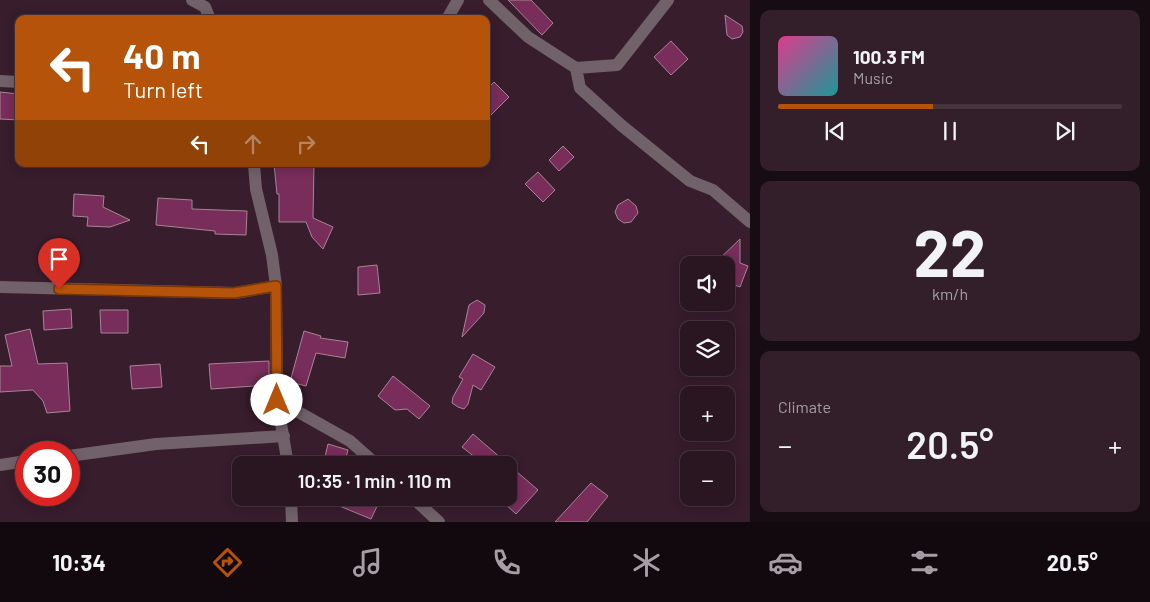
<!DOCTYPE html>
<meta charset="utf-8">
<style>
body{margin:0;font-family:Barlow,sans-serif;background:#321f2a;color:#f1f3f6;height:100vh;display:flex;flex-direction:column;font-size:19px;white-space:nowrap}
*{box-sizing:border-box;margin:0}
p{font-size:16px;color:#a59fa5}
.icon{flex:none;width:28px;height:28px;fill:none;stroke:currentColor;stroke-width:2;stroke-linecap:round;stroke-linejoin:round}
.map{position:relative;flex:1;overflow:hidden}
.panel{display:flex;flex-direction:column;gap:10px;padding:10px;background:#170c12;width:400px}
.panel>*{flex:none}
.banner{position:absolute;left:15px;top:15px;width:475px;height:152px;border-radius:10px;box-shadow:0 2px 12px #0003,0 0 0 1px #46353f;background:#b45309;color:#fff;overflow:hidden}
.fabs{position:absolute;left:680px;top:256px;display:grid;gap:10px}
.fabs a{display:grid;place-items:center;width:55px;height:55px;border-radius:10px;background:#2a1621;box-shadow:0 2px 12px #0003,0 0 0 1px #46353f;font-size:25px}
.speed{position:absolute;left:15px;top:441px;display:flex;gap:10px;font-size:25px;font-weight:700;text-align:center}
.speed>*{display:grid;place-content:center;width:65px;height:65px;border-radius:50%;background:#2a1621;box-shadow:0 2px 12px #0003,0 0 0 1px #46353f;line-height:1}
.speed .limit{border:8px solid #d22;background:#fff;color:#111}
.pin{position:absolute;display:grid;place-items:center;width:42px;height:42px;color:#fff;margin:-51px -21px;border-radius:50% 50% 50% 0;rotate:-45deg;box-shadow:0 0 5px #0007}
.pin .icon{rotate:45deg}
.me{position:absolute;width:55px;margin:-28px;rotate:0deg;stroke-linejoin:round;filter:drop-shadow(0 0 4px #0008)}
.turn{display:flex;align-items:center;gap:18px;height:105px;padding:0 25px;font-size:22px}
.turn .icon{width:65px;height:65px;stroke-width:2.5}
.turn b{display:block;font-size:35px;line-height:42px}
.lanes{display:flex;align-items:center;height:48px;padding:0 25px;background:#0003;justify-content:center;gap:25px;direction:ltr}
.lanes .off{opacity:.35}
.big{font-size:38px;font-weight:600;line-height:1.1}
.panel .tile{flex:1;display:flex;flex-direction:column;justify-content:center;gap:8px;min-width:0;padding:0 18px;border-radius:10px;background:#321f2a}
.panel .dial{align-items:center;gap:0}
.dial b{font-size:65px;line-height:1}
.song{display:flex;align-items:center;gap:15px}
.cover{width:60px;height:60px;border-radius:8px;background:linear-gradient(135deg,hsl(330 70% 55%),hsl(180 70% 35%))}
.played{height:5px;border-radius:2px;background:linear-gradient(90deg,#b45309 45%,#46353f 45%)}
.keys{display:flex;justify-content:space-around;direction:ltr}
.heat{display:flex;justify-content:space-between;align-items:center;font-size:28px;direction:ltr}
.trip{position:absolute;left:232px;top:456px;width:285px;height:50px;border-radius:10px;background:#2a1621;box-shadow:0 2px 12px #0003,0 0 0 1px #46353f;font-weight:600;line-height:50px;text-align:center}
.menu{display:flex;height:80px;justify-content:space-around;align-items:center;background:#11090d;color:#a59fa5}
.menu .icon{width:35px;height:35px}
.menu .on{color:#b45309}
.menu b{font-size:22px;color:#f1f3f6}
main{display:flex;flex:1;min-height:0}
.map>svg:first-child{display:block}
.building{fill:#782d5a;stroke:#a78596}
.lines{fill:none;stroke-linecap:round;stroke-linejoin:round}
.street{stroke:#716269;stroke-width:12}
.route-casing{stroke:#753606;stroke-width:12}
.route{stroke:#b45309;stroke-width:9}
</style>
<main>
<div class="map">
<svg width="750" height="522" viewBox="0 0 750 522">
<rect width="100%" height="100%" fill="#381d2c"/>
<path class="building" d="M508,0h23l22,23 -11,12z
M725,15l17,11 1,6 -3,5 -8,2 -5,-4z
M671,41l17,18 -17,16 -17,-18z
M494,82l15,15 -23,23v-30z
M0,92l19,2v26l-19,-1z
M563,146l11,11 -15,14 -10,-11z
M274,164h40l-1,54 20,9 -10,22 -11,-12 -6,-15h-27v-28h-2z
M538,172l17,18 -12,12 -18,-18z
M74,194l30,2 -1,11 27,13 -20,7 -23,-1 1,-9 -15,-1z
M158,198l34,2v9l55,2 -1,24 -31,-1v-3l-59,-6z
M628,199l8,7 2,7 -7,9 -7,1 -6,-4 -3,-7 3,-7z
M740,239v24l8,3 -8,21 -14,-5v-17h-13z
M377,265l3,28 -22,2v-28z
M477,300l8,5 -1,8 -22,24 7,-32z
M71,309l1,19 -28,2 -1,-19z
M100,310h28v23h-27z
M30,329l8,35 29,-1 3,48 -23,2 -4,-12 -10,-11 -33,2v-26h12l-7,-31z
M304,331l17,5 -1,2 28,4 -3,16 -29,-5 -10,33 -16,-4z
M473,354l22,13 -14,23 -8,-5 -5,19 -4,5 -6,-2 -6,-4 1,-6 10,-18 -4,-2z
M269,361v24l-58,4 -2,-25z
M160,364l2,23 -30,2 -2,-23z
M393,376l37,30 -11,13 -12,-10 -12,1 -17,-14z
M473,434l65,56 -22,24 -12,-11 5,-5v-33h-24l-23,-18z
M328,444l20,6 -4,15h-21z
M591,483l17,13 -21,26h-32z
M320,498h61l-10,21z"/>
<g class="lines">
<path class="street" d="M192,0l13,7 5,12
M489,0l39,37 48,31 41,-3 51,-65
M447,19l11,-19
M576,68l4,20 41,37 69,56 23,9 37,32
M0,81l19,1
M254,164l2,25 16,66 4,31 1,114 11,65
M0,287l235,6 41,-7
M277,400l73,41 27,24
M69,456l87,-12 128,-8
M0,465l26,-4
M291,498l1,24
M413,498l26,24"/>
</g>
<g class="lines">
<defs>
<path id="route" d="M59,289l175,4 42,-7 1,114"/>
</defs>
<use href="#route" class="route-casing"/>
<use href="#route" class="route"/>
</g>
</svg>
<div class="fabs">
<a><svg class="icon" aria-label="sound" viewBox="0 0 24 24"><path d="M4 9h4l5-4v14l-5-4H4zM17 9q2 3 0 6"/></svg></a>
<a><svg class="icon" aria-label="layers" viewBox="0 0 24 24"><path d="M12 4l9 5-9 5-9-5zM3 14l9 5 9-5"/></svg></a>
<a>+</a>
<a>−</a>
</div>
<div class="speed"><div class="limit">30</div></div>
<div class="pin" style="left:59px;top:289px;background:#d93025"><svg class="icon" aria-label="arrive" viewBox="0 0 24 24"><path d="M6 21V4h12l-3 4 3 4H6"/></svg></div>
<svg class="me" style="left:277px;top:400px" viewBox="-20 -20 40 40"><circle r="19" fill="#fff"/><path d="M0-13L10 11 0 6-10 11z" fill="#b45309"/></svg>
<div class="trip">10:35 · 1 min · 110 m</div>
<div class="banner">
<div class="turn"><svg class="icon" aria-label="left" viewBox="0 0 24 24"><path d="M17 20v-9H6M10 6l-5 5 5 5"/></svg><div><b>40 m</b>Turn left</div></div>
<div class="lanes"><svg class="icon" aria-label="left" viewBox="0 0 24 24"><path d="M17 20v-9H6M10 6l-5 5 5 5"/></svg><svg class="icon off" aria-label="ahead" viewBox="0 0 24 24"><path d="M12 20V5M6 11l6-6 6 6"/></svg><svg class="icon off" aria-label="right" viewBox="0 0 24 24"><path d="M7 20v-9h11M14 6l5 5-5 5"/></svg></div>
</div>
</div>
<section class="panel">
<div class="tile">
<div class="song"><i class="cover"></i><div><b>100.3 FM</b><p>Music</p></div></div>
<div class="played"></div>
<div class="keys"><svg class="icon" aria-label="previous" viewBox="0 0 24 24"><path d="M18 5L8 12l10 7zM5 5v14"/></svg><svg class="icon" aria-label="pause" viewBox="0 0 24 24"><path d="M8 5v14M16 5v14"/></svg><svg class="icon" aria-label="next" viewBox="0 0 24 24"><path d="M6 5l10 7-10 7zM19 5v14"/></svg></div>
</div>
<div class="tile dial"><b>22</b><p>km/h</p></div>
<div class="tile"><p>Climate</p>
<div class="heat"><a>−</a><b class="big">20.5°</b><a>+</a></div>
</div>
</section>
</main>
<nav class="menu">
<b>10:34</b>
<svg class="icon on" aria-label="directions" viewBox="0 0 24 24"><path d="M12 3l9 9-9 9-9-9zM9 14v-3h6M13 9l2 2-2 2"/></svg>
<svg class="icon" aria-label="music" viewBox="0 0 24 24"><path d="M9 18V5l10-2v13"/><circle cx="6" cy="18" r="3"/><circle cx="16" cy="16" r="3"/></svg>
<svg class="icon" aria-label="phone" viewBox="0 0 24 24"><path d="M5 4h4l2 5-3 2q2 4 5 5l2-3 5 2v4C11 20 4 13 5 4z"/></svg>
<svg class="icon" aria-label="climate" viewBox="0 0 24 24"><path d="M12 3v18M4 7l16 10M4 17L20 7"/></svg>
<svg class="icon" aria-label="car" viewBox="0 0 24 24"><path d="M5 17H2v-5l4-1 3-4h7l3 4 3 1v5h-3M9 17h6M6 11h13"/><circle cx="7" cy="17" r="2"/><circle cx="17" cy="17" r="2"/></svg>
<svg class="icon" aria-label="filters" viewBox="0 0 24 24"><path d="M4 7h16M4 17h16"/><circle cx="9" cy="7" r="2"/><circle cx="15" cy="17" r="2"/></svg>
<b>20.5°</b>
</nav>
